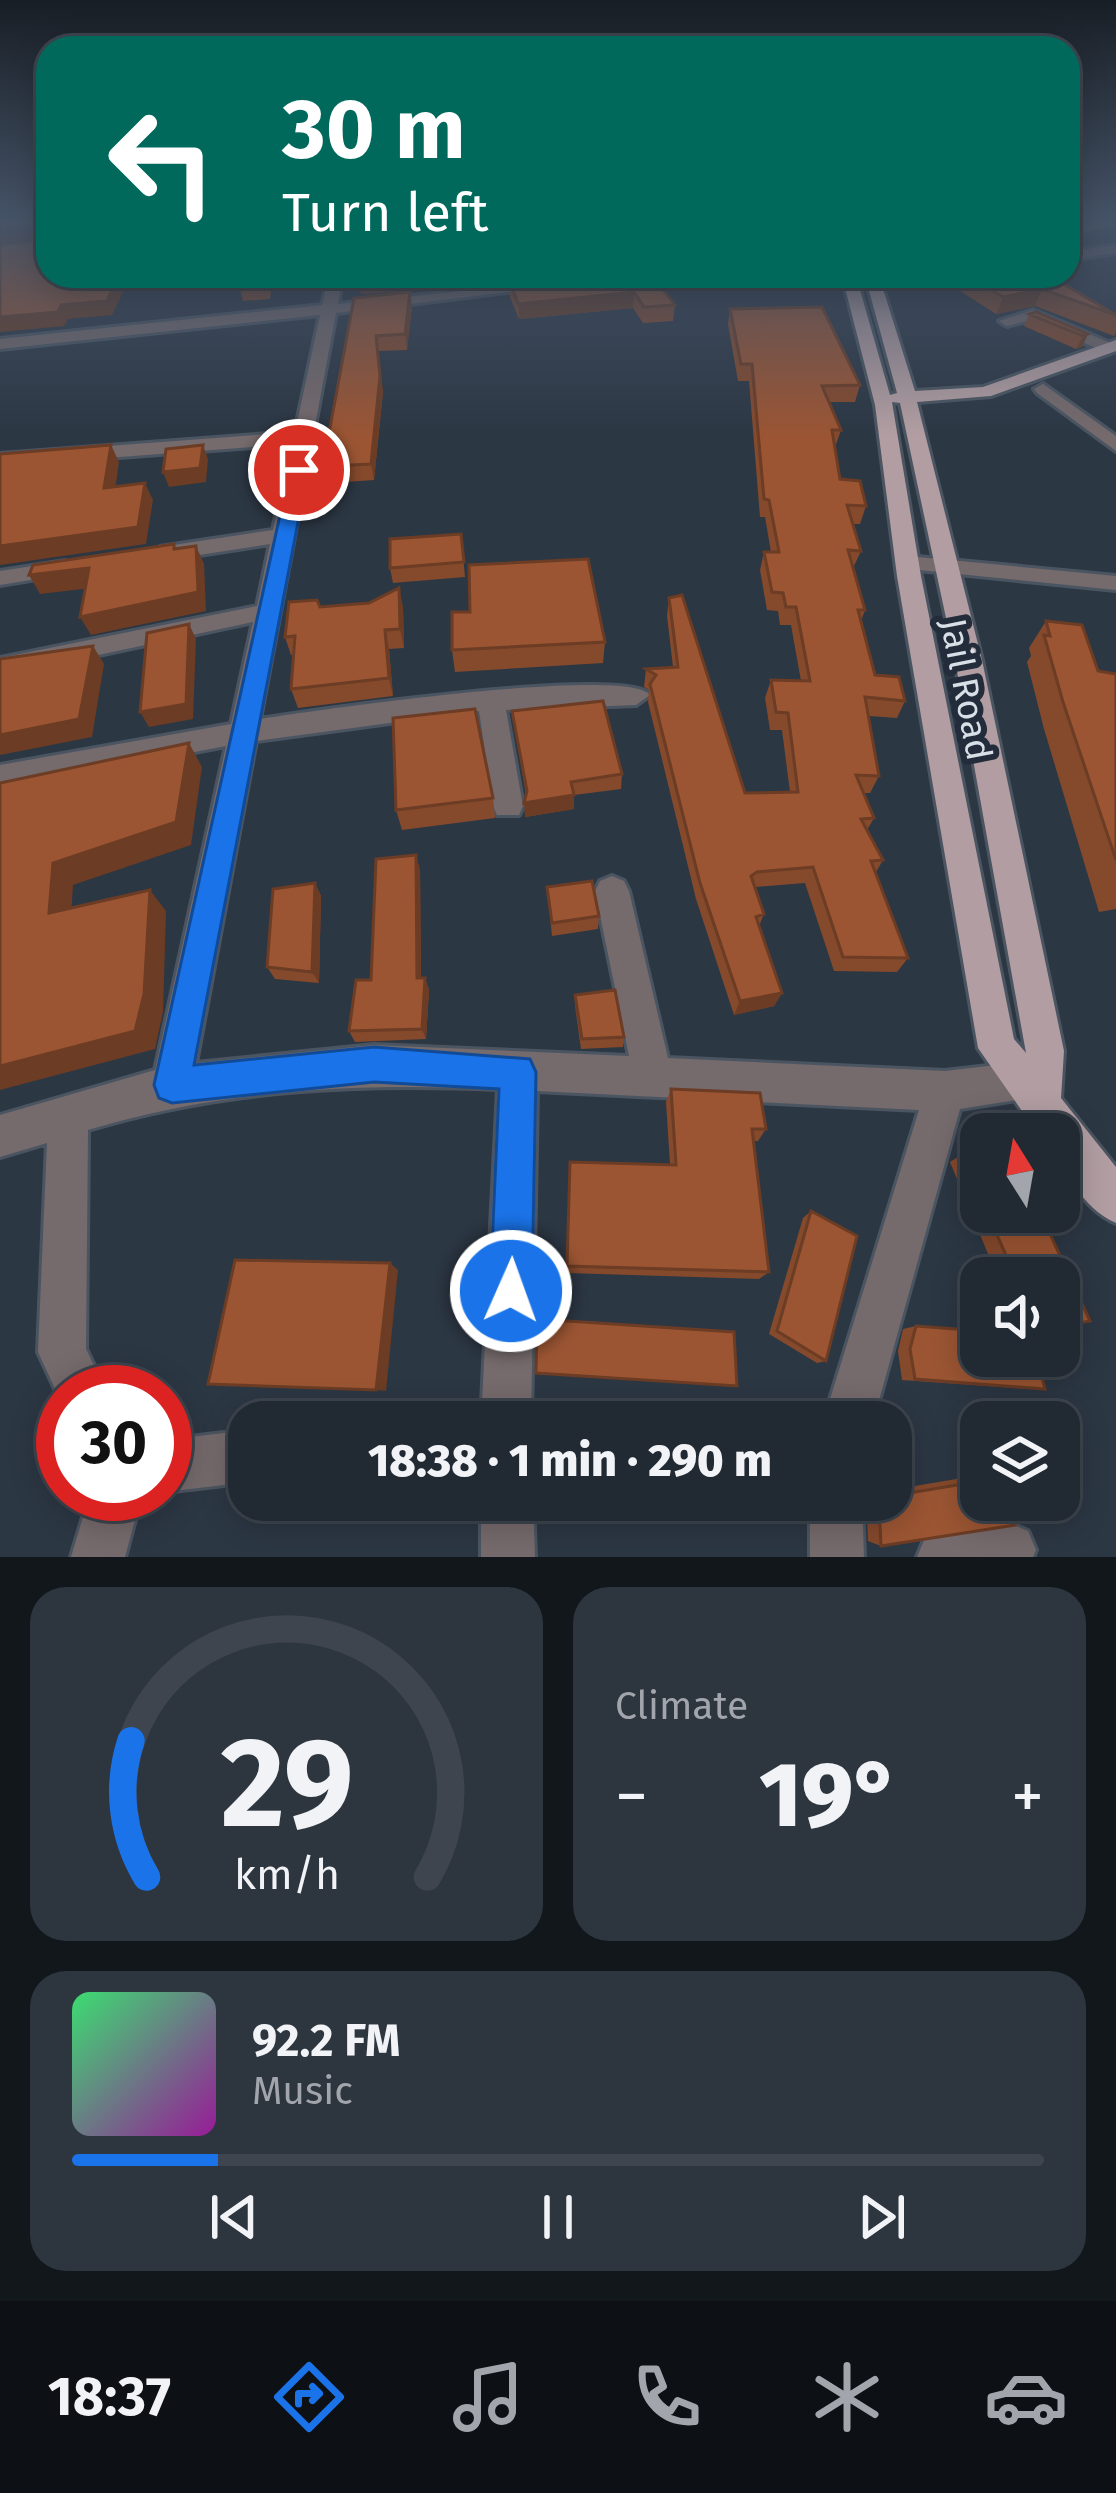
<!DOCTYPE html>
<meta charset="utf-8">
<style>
body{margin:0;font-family:"Fira Sans",sans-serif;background:#2d353f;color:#f1f3f6;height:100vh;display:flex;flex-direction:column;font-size:45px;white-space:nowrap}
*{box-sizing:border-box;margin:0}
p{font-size:39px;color:#a2a6ac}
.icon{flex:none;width:66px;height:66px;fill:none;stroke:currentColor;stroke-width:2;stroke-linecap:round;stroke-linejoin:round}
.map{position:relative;height:1557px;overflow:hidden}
.side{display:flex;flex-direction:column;gap:30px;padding:30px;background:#12171c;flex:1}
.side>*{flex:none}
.hud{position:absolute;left:36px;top:36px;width:1044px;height:252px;border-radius:36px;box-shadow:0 6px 30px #0003,0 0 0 3px #3e454e;background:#00695c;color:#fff;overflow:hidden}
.needle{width:78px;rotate:349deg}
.controls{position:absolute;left:960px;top:1113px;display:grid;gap:24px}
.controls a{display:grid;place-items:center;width:120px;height:120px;border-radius:24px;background:#212933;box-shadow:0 6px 30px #0003,0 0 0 3px #3e454e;font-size:60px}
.speed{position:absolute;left:36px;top:1365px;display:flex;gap:24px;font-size:60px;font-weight:700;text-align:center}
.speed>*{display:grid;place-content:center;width:156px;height:156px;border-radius:50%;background:#212933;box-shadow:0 6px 30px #0003,0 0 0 3px #3e454e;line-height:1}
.speed .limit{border:18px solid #d22;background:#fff;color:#111}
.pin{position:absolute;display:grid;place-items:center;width:102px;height:102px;color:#fff;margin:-51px;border:6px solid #fff;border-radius:50%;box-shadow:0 3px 12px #0007}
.me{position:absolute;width:132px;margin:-66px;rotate:2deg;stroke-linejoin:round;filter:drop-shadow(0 0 9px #0008)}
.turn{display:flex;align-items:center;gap:42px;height:252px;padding:0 48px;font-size:54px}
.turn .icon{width:156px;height:156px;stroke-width:2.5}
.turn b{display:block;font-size:84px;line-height:102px}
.big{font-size:90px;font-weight:800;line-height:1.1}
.side .card{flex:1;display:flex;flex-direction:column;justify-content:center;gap:18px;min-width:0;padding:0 42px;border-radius:36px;background:#2d353f}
.side .dial{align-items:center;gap:0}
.dial svg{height:312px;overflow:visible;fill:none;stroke:#3e454e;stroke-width:7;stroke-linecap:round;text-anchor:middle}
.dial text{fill:#f1f3f6;stroke:none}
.song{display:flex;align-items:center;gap:36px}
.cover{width:144px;height:144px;border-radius:18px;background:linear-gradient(135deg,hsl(140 70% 55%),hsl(300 70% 35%))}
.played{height:12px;border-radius:6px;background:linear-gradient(90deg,#1a73e8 15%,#3e454e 15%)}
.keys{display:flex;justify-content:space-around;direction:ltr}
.heat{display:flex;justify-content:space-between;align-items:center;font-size:66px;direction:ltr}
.side .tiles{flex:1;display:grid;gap:30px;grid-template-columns:1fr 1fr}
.card:last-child{grid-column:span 2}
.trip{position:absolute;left:228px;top:1401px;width:684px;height:120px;border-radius:36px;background:#212933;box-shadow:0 6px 30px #0003,0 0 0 3px #3e454e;font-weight:800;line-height:120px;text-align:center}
.tabs{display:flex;height:192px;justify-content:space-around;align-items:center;background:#0d1014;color:#a2a6ac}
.tabs .icon{width:84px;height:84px}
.tabs .active{color:#1a73e8}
.tabs b{font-size:54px;color:#f1f3f6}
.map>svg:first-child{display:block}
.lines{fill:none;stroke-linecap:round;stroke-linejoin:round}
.minor-casing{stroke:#4b5561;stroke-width:6}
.major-casing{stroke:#4b5561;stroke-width:6}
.minor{fill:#756a6c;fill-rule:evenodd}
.major{fill:#b29ea2;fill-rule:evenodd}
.wall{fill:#85492c}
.shaded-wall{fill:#6c3c24}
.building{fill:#9b5533;stroke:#6c3c24;stroke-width:3}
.route{fill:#1a73e8;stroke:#114b97;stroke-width:3}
.labels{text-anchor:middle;stroke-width:12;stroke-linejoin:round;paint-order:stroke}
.street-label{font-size:36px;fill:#d8dfe7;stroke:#222c3a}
</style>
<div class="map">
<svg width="1116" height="1557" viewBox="0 0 1116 1557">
<rect width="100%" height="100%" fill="#2c3744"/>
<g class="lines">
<defs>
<path id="minor" d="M1107,218h9v6l-48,9v-8z
M1116,245v8l-48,7v-8z
M329,276h14l-5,28 211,-22 7,4 -220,27 -76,406c51,-8 368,-54 390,-24l-14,10 -130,5 17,96 -4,9h-22l-4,-9 -14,-95 -223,30 -60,322 178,-18 255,11 -34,-165 5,-10 12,-5 12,5 5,10 39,167 277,13 95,-11 14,6 6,14 -6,14 -94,15 -87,313h-50l96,-312 -382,-19 -6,331h-50l17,-333c-141,-6 -274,0 -410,41l-2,219 21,43h-44v14l-25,-54 9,-209 -47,14v-42l155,-45 71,-324 -226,43v-24l231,-41 22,-102 -253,54v-18l257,-52 13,-62 -110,17 -11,-7 11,-7 113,-17 19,-86 -292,22v-12l295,-22 25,-117 -320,34v-10l322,-34z
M614,276h62l-61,8 -7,-4z
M1033,310l82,35 1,5 -13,1 -72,-31 -24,6 -8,-5z
M1043,384l73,52v15l-79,-58 -3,-4z
M907,556l209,20v14l-217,-22v-10z
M65,561l12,7 -4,5 -73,12v-14z
M249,1430v52l-84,10v-52z
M90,1494h52l-17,63h-54z
M481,1500h52l2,57h-54z
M810,1500h52l2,57h-54z
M1009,1523l19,8 8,19 -3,7h-116l8,-19 19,-8z"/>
<path id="major" d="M842,276h14l34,119 7,-2 -32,-117h14l36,115 68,-4 133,-47v11l-125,45 -74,6 65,258 82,391 -3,47 55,69v56c-33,-14 -57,-55 -57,-89h-21l-60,-86 -81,-472 -22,-171zM892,402l8,1 55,257 71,393 -12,-14 -93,-463z"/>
</defs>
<use href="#minor" class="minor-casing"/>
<use href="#major" class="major-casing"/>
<use href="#minor" class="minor"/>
<use href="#major" class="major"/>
</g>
<path class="wall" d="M242,276h85l-6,13 -50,2 -1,8 -27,2 -4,-16z
M343,276h310l22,29 -2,16 -30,2 -10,-15 -114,11 -9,-22v-15l39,-4 -44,4 -2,-5 -87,4 -2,9 -53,4 -1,-7 -15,1z
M937,276h113l66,38v18l-2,4 -79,-30 -39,8z
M354,298l58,9 -5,43 -29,1 5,41 -9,88 -57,4 -5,-17 17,-34z
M730,309l130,76 -5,17h-26l12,28 -6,17 5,32 26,27 -6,18h-7l8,27 -8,17 12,42 -4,11 14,54 30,26 -8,17 -28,-2 10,60 -9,17h-7l11,25 -7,12 16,30 -7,12 32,86 -11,14 -63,-1 -29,-88 -50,4 9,27 -5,12 23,67 -8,13 -40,9 -38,-116 -48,-197 1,-12 -5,-3 2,-18 27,-2 -6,-51 2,-18 76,195 45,-1 -8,-62h-12l-5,-32 6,-18 30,1 -10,-56h-11l-2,-14 -11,-1 -7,-40 4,-18h7l-6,-35h-5l-11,-136h-11l-10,-57z
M1029,314l59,20 -6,13 -6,2 -52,-23z
M461,534l4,43 -72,6 -3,-15z
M320,607h83l1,41 -15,1 4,47 -95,12 -7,-19 3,-34h-3l-6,-18z
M1046,621l52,50 18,3v235l-17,3 -55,-183 -17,-67 4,-6 -2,-8z
M605,642l-2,21 -148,9 -3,-22z
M512,711l110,63 -1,15 -47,6v14l-49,8 1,-22z
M493,798l2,20 -93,12 -6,-20z
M420,869l1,109h4l4,12 -3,49 -71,3 -6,-11z
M315,883l6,13 -2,87 -44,-4 -8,-12z
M547,887l52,29 -1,13 -46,7z
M575,995l49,42 -1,10 -42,2 -6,-43z
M671,1089l95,40 -8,12h-4l15,131 -10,7 -192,-6 3,-111 100,2 -4,-62z
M981,1152v60h59l19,66h-61l-48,-116 13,-8z
M811,1211l15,150 -9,2 -48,-29 34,-116z
M916,1326l129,63h-18l-125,-9 -4,-29 5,-22z
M980,1475l1,25 -100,46 -13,-5 -2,-41h25v-10z"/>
<path class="shaded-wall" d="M42,226l6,12 -48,5v-14z
M119,276h12l-19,39 -44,4 -4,7 -64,6v-15l61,-12z
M319,276h8l-6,13z
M392,276h23l-1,14 -53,4 -3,-15z
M504,276h76l-75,6z
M1042,289l-7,17 -39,8 7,-17z
M410,292l2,15 -5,43 -2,-16z
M634,292l-1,16 -114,11 -1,-15z
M1088,334l-6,13 -6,2 7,-13z
M376,336l7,56 -9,88 -3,-16z
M111,445l8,17 -6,43 -9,-17z
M203,445l5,14 -2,23 -37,5 -6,-15z
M145,483l8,17 -7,44 -146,21v-19z
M196,546l8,18 2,47 -115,24 -11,-18z
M89,568l10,19 -59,7 -11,-19z
M399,588l4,19 1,41 -4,-19z
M189,624l7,15 -3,80 -44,8 -9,-15z
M385,630l4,19 4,47 -4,-18z
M93,646l11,18 -12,73 -92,18v-20z
M189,743l13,24 -11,78 -118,40 -3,49 -21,-21 4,-50z
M574,795v14l-49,8 -1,-14z
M416,855l4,14 1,121 -4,-12z
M315,883l6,13 -2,87 -7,-11z
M150,890l16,21 -3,101 -8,37 -155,41v-24z
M425,978l4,12 -3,49 -4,-10z
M782,993l-8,13 -40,9 6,-14z
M390,1263l8,7 -12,121 -10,-1z"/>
<path class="building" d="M0,218h48v58h71l-12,25 -46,4 -3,7 -58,5v-72l47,-7 -5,-12 -42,3z
M242,276h25l-1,7 -27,2z
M359,276h33l-34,3z
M573,276h80l22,29 -31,2 -10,-15 -116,12 -8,-22z
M969,276h81l66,39 -74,-26 -39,8z
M410,292l-5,42 -29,2 4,40 -9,88 -59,3 5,-33 12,-1 25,-135z
M822,307l38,78 -38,1 19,44h-9l8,49 20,2 6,25 -19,-1 14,46 -13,-1 17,60h-7l17,65 24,2 6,24 -40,-4 14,79 -23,-1 18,43 -13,1 22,41 -12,1 37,97 -65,-1 -30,-90 -56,5 -6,4 13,38 -8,3 26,76 -42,8 -40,-118 -50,-199 6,-9 -10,-6 32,-2 -9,-69 13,-3 63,198 53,-1 -10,-79 -12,-1 -5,-32 39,1 -14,-74h-10l-3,-14 -11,-1 -8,-40h15l-10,-52 -5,-1 -12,-135h-11l-11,-55z
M1036,312l52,22 -5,2 -54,-22z
M111,445l-7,43 41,-5 -7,44 -138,19v-92z
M203,445l-3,23 -37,4 3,-23z
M461,534l3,28 -74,6v-29z
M174,544v5l22,-3 2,46 -118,25 9,-49 -60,7 4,-10z
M588,559l17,83 -153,8v-38h18l-1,-47z
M399,588l1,41 -15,1 4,48 -98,11 4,-53 -10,1 4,-35 28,-2 3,7 49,-4z
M1046,621l36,4 16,46 18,3v186l-53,-158 -19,-67 6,1z
M189,624l-3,80 -46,8 7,-79z
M93,646l-14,73 -79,16v-76z
M603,701l19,73 -51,8 3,13 -50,8 3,-12 -15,-80z
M475,709l18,89 -97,12 -3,-92z
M189,743l-13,79 -123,41 -4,50 101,-23 -6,104 -9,37 -135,35v-283z
M416,855l1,123h8l-3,51 -73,2 7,-51h15l5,-121z
M592,881l7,35 -47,7 -5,-36z
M315,883l-3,89 -45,-5 6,-78z
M615,990l9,47 -42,2 -7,-44z
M671,1089l89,4 6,36h-14l17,143 -202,-6 3,-104 106,3z
M981,1152v45l-18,-43z
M811,1211l46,25 -31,125 -49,-30z
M987,1212h53l50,109 -31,6v-49h-43z
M235,1260l155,3 -14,127 -168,-6z
M537,1319l197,13 3,54 -201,-13z
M916,1326l65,5v25h55l9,33 -130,-10 -5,-30z
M981,1481v19h24l10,25 -134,21 -2,-42 -8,-4h20v-4z"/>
<linearGradient id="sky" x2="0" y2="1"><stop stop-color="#181e25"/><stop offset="0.5" stop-color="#455367"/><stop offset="1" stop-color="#455367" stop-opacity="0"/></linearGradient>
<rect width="1116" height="436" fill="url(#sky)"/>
<path class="route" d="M299,464l9,6 -114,595 180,-18 156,12 6,13 -4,219 -7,14 -14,7 -15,-7 -6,-14 9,-202 -125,-7 -202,21 -13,-5 -5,-13 136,-615z"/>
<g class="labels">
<g class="street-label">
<text transform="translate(967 689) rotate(79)" y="13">Jail Road</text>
</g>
</g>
</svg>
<div class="controls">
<a><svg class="needle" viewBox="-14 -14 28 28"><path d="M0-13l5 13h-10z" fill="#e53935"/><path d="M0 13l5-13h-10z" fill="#a2a6ac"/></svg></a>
<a><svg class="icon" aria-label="sound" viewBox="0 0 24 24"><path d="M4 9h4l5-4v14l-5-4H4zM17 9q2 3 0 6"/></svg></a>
<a><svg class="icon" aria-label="layers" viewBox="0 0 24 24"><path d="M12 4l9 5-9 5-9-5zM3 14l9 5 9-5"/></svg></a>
</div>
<div class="speed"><div class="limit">30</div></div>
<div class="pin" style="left:299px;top:470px;background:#d93025"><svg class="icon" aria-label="arrive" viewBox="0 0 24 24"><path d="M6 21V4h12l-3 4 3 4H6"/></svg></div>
<svg class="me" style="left:511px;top:1291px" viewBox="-20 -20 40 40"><circle r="17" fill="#1a73e8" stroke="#fff" stroke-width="3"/><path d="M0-11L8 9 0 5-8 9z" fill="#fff"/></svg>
<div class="trip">18:38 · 1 min · 290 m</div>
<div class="hud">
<div class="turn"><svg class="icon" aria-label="left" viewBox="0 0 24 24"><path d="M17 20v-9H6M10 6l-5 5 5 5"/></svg><div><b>30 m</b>Turn left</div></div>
</div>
</div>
<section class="side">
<div class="tiles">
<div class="card dial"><svg viewBox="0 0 100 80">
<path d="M14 69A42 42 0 1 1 86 69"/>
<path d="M14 69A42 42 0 0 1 10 34" stroke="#1a73e8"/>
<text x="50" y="56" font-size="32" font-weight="700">29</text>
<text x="50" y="72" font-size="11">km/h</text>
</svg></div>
<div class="card"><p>Climate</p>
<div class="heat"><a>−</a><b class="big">19°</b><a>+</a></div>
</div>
<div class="card">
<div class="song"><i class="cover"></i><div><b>92.2 FM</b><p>Music</p></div></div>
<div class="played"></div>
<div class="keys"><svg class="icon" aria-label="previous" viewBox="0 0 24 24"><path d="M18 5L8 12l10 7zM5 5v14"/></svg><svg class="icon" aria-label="pause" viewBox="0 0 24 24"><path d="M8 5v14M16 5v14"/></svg><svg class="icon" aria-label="next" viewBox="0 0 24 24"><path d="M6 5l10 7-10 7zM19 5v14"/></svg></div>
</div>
</div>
</section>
<nav class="tabs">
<b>18:37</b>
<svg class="icon active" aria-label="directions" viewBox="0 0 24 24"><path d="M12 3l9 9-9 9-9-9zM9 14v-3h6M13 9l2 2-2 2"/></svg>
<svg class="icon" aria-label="music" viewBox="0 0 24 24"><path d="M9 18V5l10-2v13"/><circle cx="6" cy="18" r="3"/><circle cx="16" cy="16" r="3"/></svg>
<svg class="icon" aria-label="phone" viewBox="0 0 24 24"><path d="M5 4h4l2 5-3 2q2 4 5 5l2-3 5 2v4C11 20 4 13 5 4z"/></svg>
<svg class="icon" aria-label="climate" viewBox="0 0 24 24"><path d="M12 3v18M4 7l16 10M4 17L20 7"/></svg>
<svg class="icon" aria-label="car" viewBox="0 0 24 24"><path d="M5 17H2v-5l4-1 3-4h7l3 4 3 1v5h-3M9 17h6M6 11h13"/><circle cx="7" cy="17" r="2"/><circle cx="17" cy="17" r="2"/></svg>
</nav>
